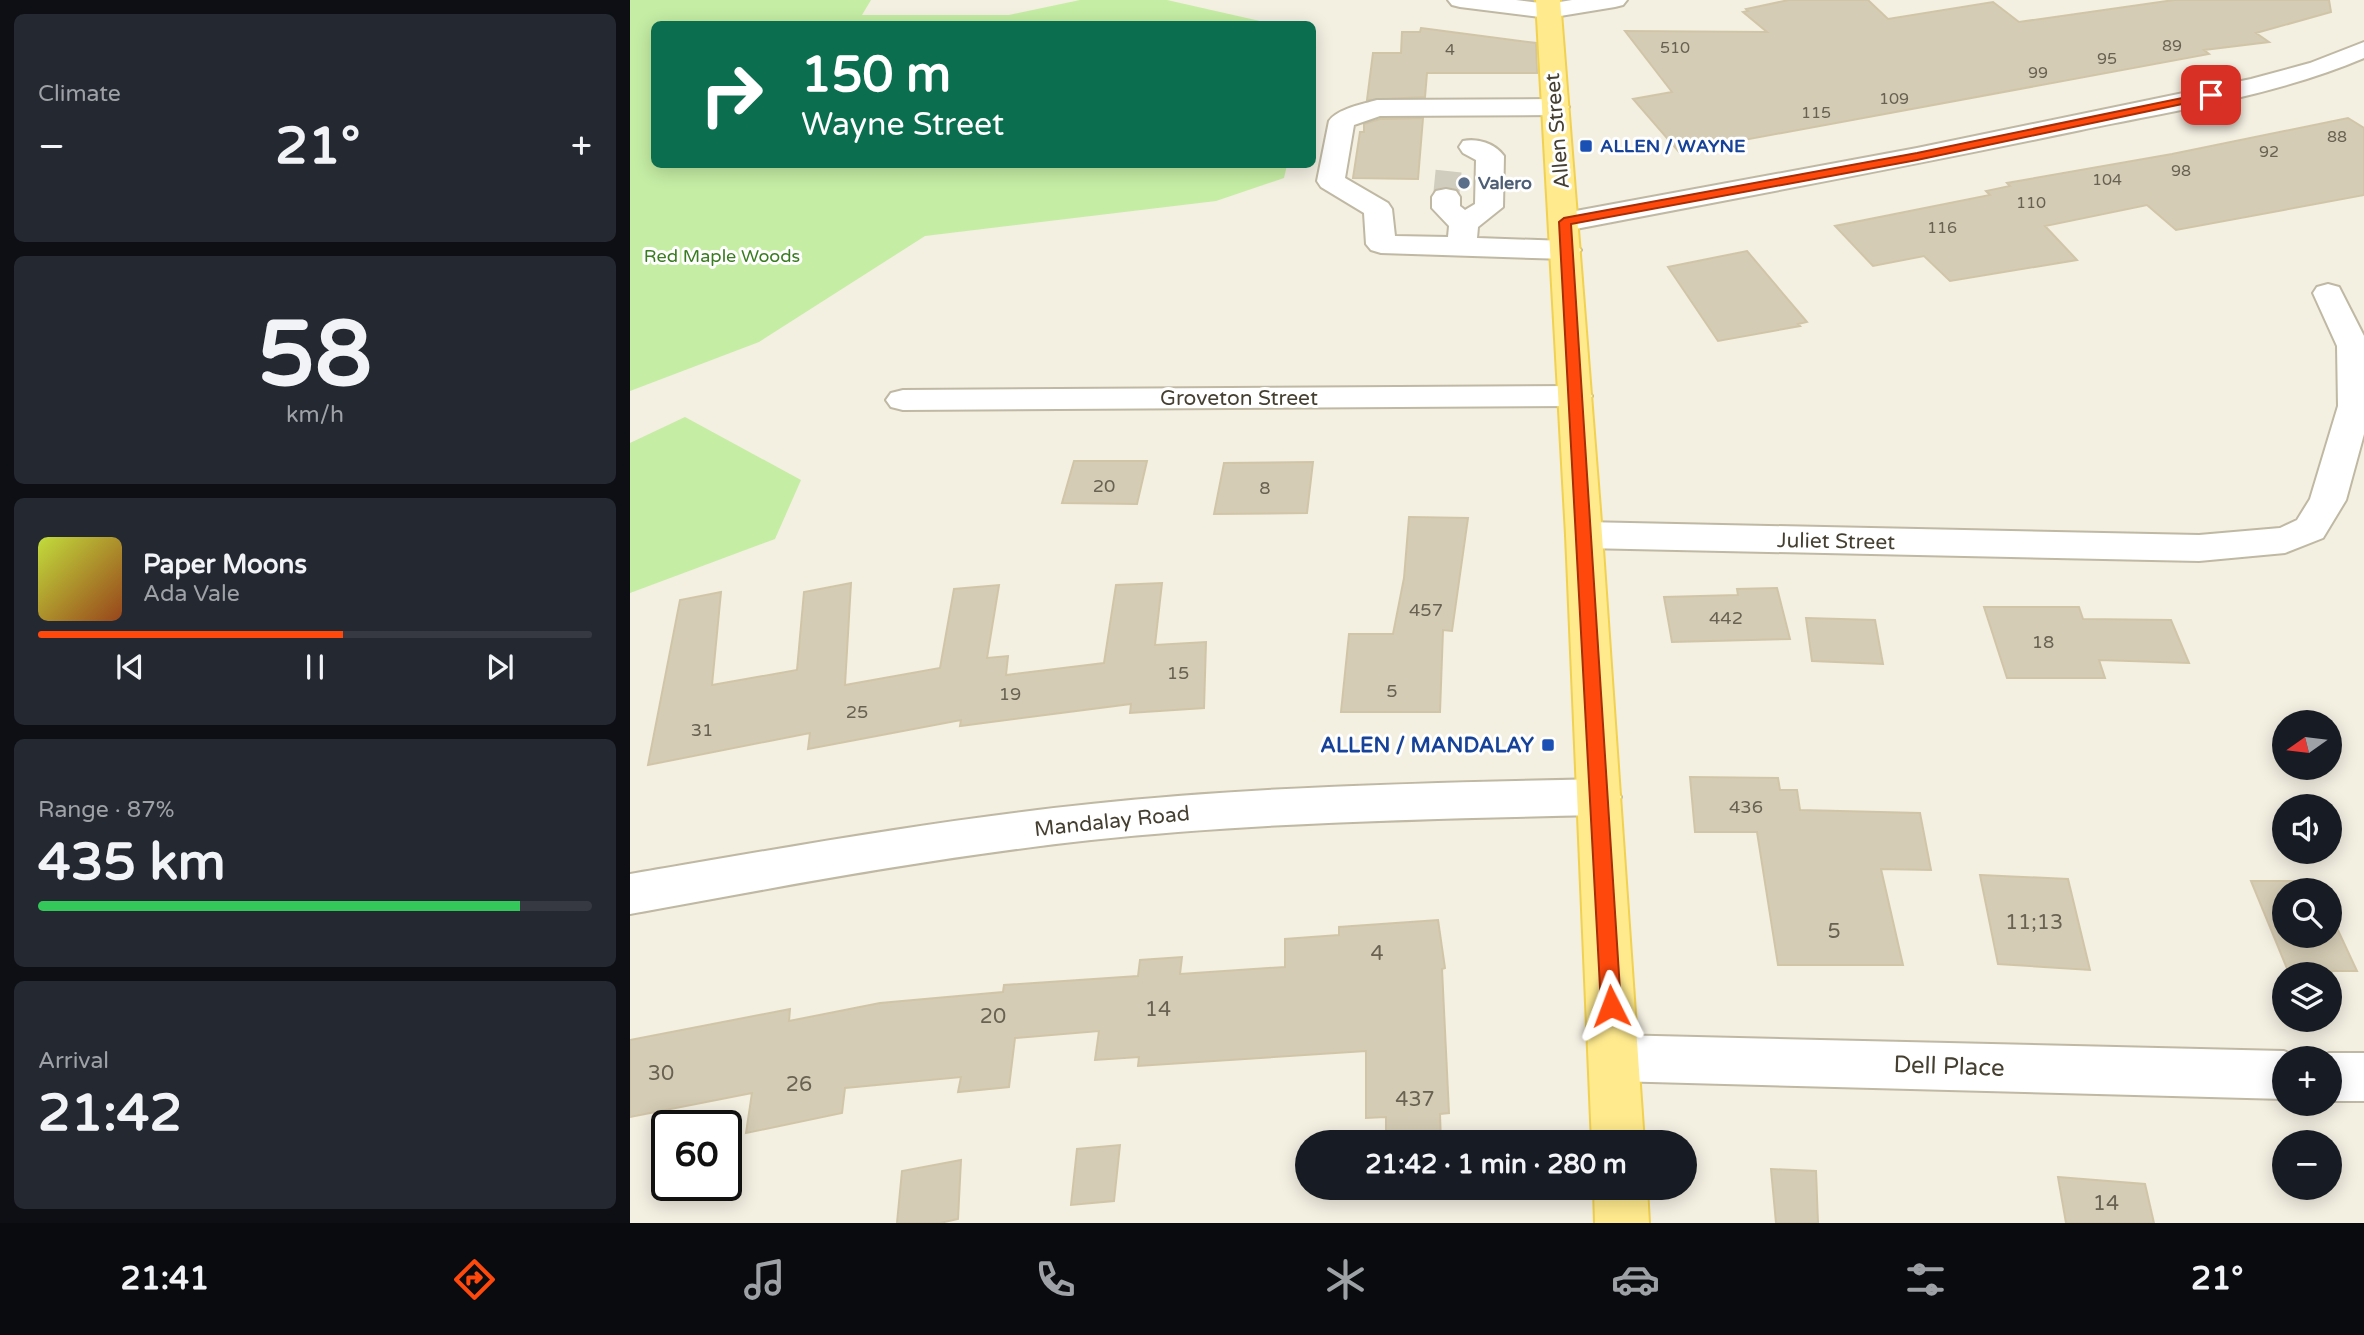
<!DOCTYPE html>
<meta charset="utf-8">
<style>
body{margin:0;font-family:"Varela Round",sans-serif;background:#242831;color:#f1f3f6;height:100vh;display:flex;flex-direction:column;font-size:26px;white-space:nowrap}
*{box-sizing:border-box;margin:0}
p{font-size:23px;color:#9ea1a6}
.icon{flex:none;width:38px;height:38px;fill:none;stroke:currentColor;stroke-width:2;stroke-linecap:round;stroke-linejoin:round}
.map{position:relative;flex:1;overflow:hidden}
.panel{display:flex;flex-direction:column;gap:14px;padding:14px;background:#0d0f14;width:630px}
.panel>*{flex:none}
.hud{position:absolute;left:21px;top:21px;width:665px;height:147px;border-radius:10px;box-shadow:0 4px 18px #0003;background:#0b6e4f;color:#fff;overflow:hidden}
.needle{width:46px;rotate:256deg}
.controls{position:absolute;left:1642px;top:710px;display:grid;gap:14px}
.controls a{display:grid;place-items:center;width:70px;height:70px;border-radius:50%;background:#171b24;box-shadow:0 4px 18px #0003;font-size:35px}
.speed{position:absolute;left:21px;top:1110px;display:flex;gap:14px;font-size:35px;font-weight:700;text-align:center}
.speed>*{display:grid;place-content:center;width:91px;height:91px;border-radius:50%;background:#171b24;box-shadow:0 4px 18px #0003;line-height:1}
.speed .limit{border:4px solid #111;border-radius:10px;background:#fff;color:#111}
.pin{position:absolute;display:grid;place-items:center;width:60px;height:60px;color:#fff;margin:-30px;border-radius:14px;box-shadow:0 4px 10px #0006}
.me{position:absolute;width:77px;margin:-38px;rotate:357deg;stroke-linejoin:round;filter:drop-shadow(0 0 5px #0008)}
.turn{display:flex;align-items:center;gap:24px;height:147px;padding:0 35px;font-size:32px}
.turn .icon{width:91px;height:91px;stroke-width:2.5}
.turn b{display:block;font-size:49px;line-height:60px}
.big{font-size:52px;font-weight:700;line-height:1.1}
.panel .card{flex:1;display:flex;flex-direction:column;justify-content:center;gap:10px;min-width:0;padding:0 24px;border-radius:10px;background:#242831}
.panel .dial{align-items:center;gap:0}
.dial b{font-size:91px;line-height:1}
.song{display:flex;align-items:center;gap:21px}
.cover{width:84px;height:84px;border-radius:10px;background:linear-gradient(135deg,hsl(70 70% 55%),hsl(20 70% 35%))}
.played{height:7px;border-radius:4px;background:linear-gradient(90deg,#ff490c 55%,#363941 55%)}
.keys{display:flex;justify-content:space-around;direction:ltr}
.heat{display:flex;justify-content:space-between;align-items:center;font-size:38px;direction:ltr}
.charge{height:10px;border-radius:5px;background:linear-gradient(90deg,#34c759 87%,#363941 0)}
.trip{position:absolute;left:665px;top:1130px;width:402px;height:70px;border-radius:35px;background:#171b24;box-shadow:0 4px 18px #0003;font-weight:700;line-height:70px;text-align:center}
.tabs{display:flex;height:112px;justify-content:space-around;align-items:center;background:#090b0e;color:#9ea1a6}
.tabs .icon{width:49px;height:49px}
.tabs .current{color:#ff490c}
.tabs b{font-size:32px;color:#f1f3f6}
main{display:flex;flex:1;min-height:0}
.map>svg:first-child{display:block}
.green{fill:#c5eda4}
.building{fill:#d5ccb5;stroke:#d1c5a8;stroke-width:2}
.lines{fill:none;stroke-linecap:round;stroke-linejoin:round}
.minor-tunnel{stroke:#d0ccbe;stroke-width:26;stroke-dasharray:26 13;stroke-linecap:butt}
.minor-casing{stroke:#bfb8a3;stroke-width:4}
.major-casing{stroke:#f1d151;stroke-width:4}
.minor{fill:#fff;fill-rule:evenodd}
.major{fill:#ffea8e;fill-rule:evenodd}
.route{fill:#ff490c;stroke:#a62f08;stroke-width:2}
.transit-dot{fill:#1a4fb4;stroke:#fff;stroke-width:2.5}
.service-dot{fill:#5c6f8a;stroke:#fff;stroke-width:2.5}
.labels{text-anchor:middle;stroke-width:6;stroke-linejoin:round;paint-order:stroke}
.far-number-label{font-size:16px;fill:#696252}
.far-transit-label{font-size:18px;font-weight:bold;fill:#164399;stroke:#fff;text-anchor:start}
.far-service-label{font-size:18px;font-weight:bold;fill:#4e5e75;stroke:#fff;text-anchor:start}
.far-park-label{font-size:18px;fill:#397c1f;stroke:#fff}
.number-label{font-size:18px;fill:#696252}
.street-label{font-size:21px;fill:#453f31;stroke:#fff}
.transit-label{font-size:21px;font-weight:bold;fill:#164399;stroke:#fff;text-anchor:end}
.near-number-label{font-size:21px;fill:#696252}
.near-street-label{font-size:24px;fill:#453f31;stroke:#fff}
</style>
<main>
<section class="panel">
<div class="card"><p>Climate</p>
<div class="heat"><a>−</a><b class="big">21°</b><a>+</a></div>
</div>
<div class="card dial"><b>58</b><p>km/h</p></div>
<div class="card">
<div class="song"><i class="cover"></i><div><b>Paper Moons</b><p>Ada Vale</p></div></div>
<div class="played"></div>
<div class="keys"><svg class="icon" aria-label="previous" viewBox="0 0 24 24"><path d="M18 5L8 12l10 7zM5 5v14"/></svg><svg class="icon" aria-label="pause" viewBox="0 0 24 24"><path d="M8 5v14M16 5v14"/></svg><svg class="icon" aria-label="next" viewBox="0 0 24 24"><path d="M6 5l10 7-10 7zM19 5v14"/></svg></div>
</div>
<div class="card"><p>Range · 87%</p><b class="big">435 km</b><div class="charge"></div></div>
<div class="card"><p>Arrival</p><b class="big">21:42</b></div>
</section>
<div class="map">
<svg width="1734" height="1223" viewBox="0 0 1734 1223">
<rect width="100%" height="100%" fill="#f3efe1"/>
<path class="green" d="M0,0h241l-9,15h147l71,-15h87l106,24h-619v140l633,1 -3,13 -68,23 -291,35 -166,106 -129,49z
M55,417l116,63 -26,59 -145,54v-150z"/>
<path class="building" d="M1159,0h79l20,19 105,-17 26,20 155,-22h155l2,12 -75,21 13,9 -65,8 5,4 -530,98 -46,-53 39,-7 -47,-61 142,1 -24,-20 5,-1 -2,-2z
M791,28l115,15 1,30h-110l-2,24 -58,3 6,-47h28l1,-21h18z
M793,118l-5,61 -65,-1 7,-46h4v-8l16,-5z
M1718,118l16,10v67l-188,35 -29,-25 -102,21 32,34 -127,21 -26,-25 -51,10 -38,-40 155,-31 -4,-4 24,-5 -3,-3 165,-29z
M1117,251l60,71 -9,2 2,2 -82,15 -50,-74z
M444,461h73l-10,43 -75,-1z
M683,462l-6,51 -93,1 10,-51z
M779,517l59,1 -16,113 -9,-1 -3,82h-99l8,-78h44l11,-56z
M221,583l-6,102 95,-17 14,-79 45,-4 -12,73 21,-2 -2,19 98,-12 12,-78 46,-2 -7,62 51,-3 -2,66 -74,5 1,-9 -171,22 1,-6 -153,29 2,-16 -162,32 32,-165 41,-8 -9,93 85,-15 7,-78z
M1147,588l13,51 -118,3 -8,-45 74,-2 -1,-6z
M1354,607h95l4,12 88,1 18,43 -90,-3 6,18h-98z
M1176,618l69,2 8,44 -71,-3z
M1060,777l88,1 2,12h17l3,20 120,3 11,57 -50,-1 22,96h-125l-21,-133h-62z
M1350,875l88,4 22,91 -92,-6z
M1621,881h65l4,10h-36v45h45v-25l28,60h-69z
M808,920l7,48 -3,1 7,144 -9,1 1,29h-55v-26l-20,1v-67l-228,15 1,-9 -44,3 4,-29 -84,7 -6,49 -51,5 3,-15 -116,11 -3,25 -96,20 6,-40 -122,24v-77l160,-31 -1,12 91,-18 123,-11 1,-7 134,-9 2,-16 42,-3 -2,17 105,-7v-28l54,-4v-8z
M490,1145l-6,56 -43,4 6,-56z
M331,1160l-3,59 -18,4h-43l5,-52z
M1141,1169l45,2 2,52h-42z
M1428,1177l87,7 9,39h-88z"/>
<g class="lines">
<path class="minor-tunnel" d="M816,197l3,-30"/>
<defs>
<path id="minor" d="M818,0h68l32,4 24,-4h55l-4,5 -8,2 -67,11 -88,-11 -8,-2z
M1734,42v16c-89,38 -188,52 -283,72 -171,36 -344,68 -516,101l-10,-3 -4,-6 4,-6 10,-3 352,-65 334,-69 59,-16z
M926,99l9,3 4,5 -4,5 -9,3 -176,1 -26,9 -9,53 43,25 4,6 3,27 53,1 1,-11 -17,-18v-11l4,-6 10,-2 10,2 4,6v9l5,4 10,-6 1,-44 -13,-7 -4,-6 4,-6c14,-3 32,2 41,15l-1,51 -25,20 -1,11 89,3 10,3 5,6 -5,6 -10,3 -185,-6 -10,-3 -5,-6 -2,-31 -43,-26 -4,-6 12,-60c8,-12 34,-17 48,-21z
M1698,284l11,3 25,49v98l-18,66 -23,38 -38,15 -86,8 -615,-13 -13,-4 -5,-9 5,-9 13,-4 615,13 81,-7 17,-8 13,-21 28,-93 -1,-60 -24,-53 4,-6z
M945,386l12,3 5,7 -5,7 -12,3 -672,4 -12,-3 -5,-7 5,-7 12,-3z
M969,779l15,5 7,13 -7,13 -15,5c-170,4 -340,7 -508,25 -155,17 -308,46 -461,74v-40c153,-26 306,-54 461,-70 169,-18 339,-21 508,-25z
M984,1035l670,16 18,8h-18v40l-670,-18 -18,-6 -7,-17 7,-17z
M1699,1053h35v48h-35v-42h-14z"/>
<path id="major" d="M906,0h24l42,535 42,608h-52l-26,-608z
M964,1188h53l2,35h-54z"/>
</defs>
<use href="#minor" class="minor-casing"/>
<use href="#major" class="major-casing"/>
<use href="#minor" class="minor"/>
<use href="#major" class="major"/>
</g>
<path class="route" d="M1581,92l5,3 -1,2 -298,63 -346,64 50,782 -3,6 -7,3 -7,-3 -3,-6 -42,-784 5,-4 353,-65z"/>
<g class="transit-dot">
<rect x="949" y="139" width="14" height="14" rx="3.5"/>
<rect x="911" y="738" width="14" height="14" rx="3.5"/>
</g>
<circle class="service-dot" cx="834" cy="183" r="7"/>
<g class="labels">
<g class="far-number-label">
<text x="1542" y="51">89</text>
<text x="1045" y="53">510</text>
<text x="820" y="55">4</text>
<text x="1477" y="64">95</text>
<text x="1408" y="78">99</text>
<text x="1264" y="104">109</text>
<text x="1186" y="118">115</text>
<text x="1707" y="142">88</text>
<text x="1639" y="157">92</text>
<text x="1551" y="176">98</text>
<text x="1477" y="185">104</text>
<text x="1401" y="208">110</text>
<text x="1312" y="233">116</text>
</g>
<g class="far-transit-label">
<text x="970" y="152">ALLEN / WAYNE</text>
</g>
<g class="far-service-label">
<text x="848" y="189">Valero</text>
</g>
<g class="far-park-label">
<text x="92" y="262">Red Maple Woods</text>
</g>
<g class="number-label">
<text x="474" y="492">20</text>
<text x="635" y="494">8</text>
<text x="796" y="616">457</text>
<text x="1096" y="624">442</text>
<text x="1413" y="648">18</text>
<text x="548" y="679">15</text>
<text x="762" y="697">5</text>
<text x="380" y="700">19</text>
<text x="227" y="718">25</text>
<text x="72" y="736">31</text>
<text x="1116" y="813">436</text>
</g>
<g class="street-label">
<text transform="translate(927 131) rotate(-95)" y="7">Allen Street</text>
<text x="609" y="405">Groveton Street</text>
<text transform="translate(1206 541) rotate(1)" y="7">Juliet Street</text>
<text transform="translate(482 821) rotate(-6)" y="7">Mandalay Road</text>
</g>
<g class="transit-label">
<text x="904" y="752">ALLEN / MANDALAY</text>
</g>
<g class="near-number-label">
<text x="1404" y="929">11;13</text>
<text x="1204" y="938">5</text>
<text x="747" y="960">4</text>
<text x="528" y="1016">14</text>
<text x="363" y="1023">20</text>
<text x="31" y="1080">30</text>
<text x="169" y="1091">26</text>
<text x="785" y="1106">437</text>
<text x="1476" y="1210">14</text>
</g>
<g class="near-street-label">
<text transform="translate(1319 1066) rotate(2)" y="8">Dell Place</text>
</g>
</g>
</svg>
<div class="controls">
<a><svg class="needle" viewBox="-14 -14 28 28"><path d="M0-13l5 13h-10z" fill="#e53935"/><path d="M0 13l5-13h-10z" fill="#9ea1a6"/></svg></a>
<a><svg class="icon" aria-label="sound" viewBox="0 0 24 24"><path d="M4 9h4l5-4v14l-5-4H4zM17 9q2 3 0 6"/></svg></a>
<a><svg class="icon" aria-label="search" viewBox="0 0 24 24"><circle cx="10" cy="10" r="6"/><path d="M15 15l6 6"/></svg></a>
<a><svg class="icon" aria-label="layers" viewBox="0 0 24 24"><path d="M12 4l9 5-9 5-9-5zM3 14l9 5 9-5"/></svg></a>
<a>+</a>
<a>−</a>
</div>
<div class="speed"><div class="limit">60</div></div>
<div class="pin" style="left:1581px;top:95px;background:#d93025"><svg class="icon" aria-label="arrive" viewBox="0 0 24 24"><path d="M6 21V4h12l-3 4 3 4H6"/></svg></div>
<svg class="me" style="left:981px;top:1006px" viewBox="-20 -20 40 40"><path d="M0-17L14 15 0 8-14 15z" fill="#ff490c" stroke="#fff" stroke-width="4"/></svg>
<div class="trip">21:42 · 1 min · 280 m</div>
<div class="hud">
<div class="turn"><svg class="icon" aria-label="right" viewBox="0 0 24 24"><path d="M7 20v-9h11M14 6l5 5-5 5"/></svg><div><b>150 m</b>Wayne Street</div></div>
</div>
</div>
</main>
<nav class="tabs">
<b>21:41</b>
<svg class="icon current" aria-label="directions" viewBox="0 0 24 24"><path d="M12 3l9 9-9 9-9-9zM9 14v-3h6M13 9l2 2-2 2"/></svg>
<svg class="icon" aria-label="music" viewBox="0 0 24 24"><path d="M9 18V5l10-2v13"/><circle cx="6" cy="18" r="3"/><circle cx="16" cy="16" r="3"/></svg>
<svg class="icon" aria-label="phone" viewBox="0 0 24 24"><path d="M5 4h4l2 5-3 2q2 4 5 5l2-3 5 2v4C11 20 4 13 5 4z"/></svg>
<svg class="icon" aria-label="climate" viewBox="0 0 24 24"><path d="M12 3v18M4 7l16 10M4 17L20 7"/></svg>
<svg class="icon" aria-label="car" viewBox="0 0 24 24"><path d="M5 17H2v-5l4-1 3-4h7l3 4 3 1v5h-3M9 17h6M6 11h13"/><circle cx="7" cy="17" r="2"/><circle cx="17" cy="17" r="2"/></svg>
<svg class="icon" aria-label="filters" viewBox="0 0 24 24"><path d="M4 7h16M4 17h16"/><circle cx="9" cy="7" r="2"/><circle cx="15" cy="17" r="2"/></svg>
<b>21°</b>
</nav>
